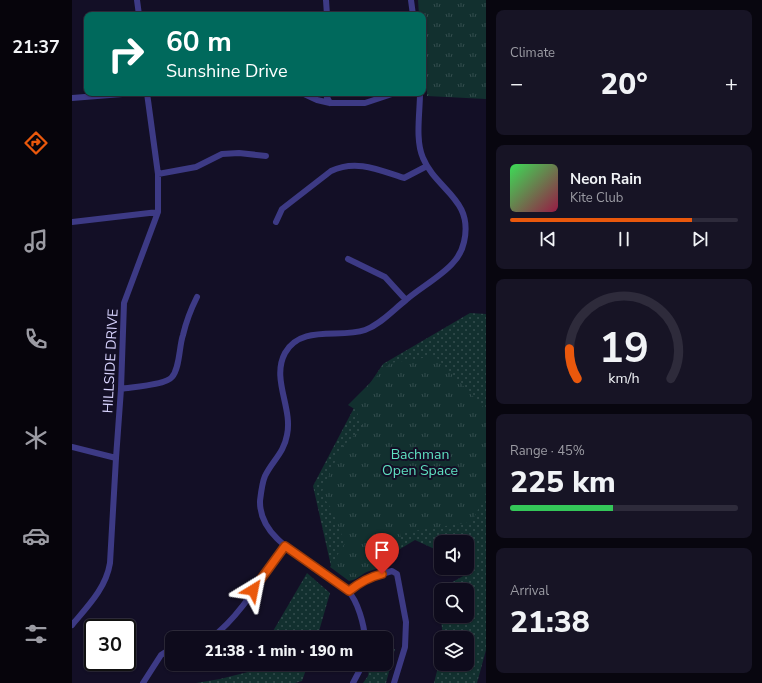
<!DOCTYPE html>
<meta charset="utf-8">
<style>
body{margin:0;font-family:"Nunito Sans",sans-serif;background:#171425;color:#f1f3f6;height:100vh;display:flex;flex-direction:column;font-size:15px;white-space:nowrap}
*{box-sizing:border-box;margin:0}
p{font-size:13px;color:#9b9ba3}
.icon{flex:none;width:22px;height:22px;fill:none;stroke:currentColor;stroke-width:2;stroke-linecap:round;stroke-linejoin:round}
.map{position:relative;flex:1;overflow:hidden}
.side{display:flex;flex-direction:column;gap:10px;padding:10px;background:#08060f;width:276px}
.side>*{flex:none}
.hud{position:absolute;left:12px;top:12px;width:342px;height:84px;border-radius:8px;box-shadow:0 1px 3px #0004,0 0 0 1px #2e2b3b;background:#00695c;color:#fff;overflow:hidden}
.fabs{position:absolute;left:362px;top:535px;display:grid;gap:8px}
.fabs a{display:grid;place-items:center;width:40px;height:40px;border-radius:8px;background:#0e0b1c;box-shadow:0 1px 3px #0004,0 0 0 1px #2e2b3b;font-size:20px}
.speed{position:absolute;left:12px;top:619px;display:flex;gap:8px;font-size:20px;font-weight:700;text-align:center}
.speed>*{display:grid;place-content:center;width:52px;height:52px;border-radius:50%;background:#0e0b1c;box-shadow:0 1px 3px #0004,0 0 0 1px #2e2b3b;line-height:1}
.speed .limit{border:2px solid #111;border-radius:6px;background:#fff;color:#111}
.pin{position:absolute;display:grid;place-items:center;width:34px;height:34px;color:#fff;margin:-41px -17px;border-radius:50% 50% 50% 0;rotate:-45deg;box-shadow:0 0 4px #0007}
.pin .icon{rotate:45deg}
.me{position:absolute;width:44px;margin:-22px;rotate:35deg;stroke-linejoin:round;filter:drop-shadow(0 0 3px #0008)}
.turn{display:flex;align-items:center;gap:14px;height:84px;padding:0 16px;font-size:18px}
.turn .icon{width:52px;height:52px;stroke-width:2.5}
.turn b{display:block;font-size:28px;line-height:34px}
.big{font-size:30px;font-weight:800;line-height:1.1}
.side .widget{flex:1;display:flex;flex-direction:column;justify-content:center;gap:6px;min-width:0;padding:0 14px;border-radius:8px;background:#171425}
.side .dial{align-items:center;gap:0}
.dial svg{height:104px;overflow:visible;fill:none;stroke:#2e2b3b;stroke-width:7;stroke-linecap:round;text-anchor:middle}
.dial text{fill:#f1f3f6;stroke:none}
.song{display:flex;align-items:center;gap:12px}
.cover{width:48px;height:48px;border-radius:6px;background:linear-gradient(135deg,hsl(130 70% 55%),hsl(340 70% 35%))}
.played{height:4px;border-radius:2px;background:linear-gradient(90deg,#ea580c 80%,#2e2b3b 80%)}
.keys{display:flex;justify-content:space-around;direction:ltr}
.heat{display:flex;justify-content:space-between;align-items:center;font-size:22px;direction:ltr}
.charge{height:6px;border-radius:3px;background:linear-gradient(90deg,#34c759 45%,#2e2b3b 0)}
.trip{position:absolute;left:93px;top:631px;width:228px;height:40px;border-radius:8px;background:#0e0b1c;box-shadow:0 1px 3px #0004,0 0 0 1px #2e2b3b;font-weight:800;line-height:40px;text-align:center}
main{display:flex;flex:1;min-height:0}
.menu{display:flex;flex-direction:column;width:72px;justify-content:space-around;align-items:center;background:#06040b;color:#9b9ba3}
.menu .icon{width:28px;height:28px}
.menu .active{color:#ea580c}
.menu b{font-size:18px;color:#f1f3f6}
.map>svg:first-child{display:block}
.grass{fill:url(#grass-dots);fill-rule:evenodd}
.park{fill:url(#park-tufts)}
.lines{fill:none;stroke-linecap:round;stroke-linejoin:round}
.street{stroke:#3d3a85;stroke-width:6}
.route-casing{stroke:#983908;stroke-width:10}
.route{stroke:#ea580c;stroke-width:7}
.labels{text-anchor:middle;stroke-width:4;stroke-linejoin:round;paint-order:stroke}
.street-label{font-size:14px;fill:#d9d4ff;stroke:#130f26}
.park-label{font-size:14px;fill:#5fe0c0;stroke:#130f26}
</style>
<main>
<nav class="menu">
<b>21:37</b>
<svg class="icon active" aria-label="directions" viewBox="0 0 24 24"><path d="M12 3l9 9-9 9-9-9zM9 14v-3h6M13 9l2 2-2 2"/></svg>
<svg class="icon" aria-label="music" viewBox="0 0 24 24"><path d="M9 18V5l10-2v13"/><circle cx="6" cy="18" r="3"/><circle cx="16" cy="16" r="3"/></svg>
<svg class="icon" aria-label="phone" viewBox="0 0 24 24"><path d="M5 4h4l2 5-3 2q2 4 5 5l2-3 5 2v4C11 20 4 13 5 4z"/></svg>
<svg class="icon" aria-label="climate" viewBox="0 0 24 24"><path d="M12 3v18M4 7l16 10M4 17L20 7"/></svg>
<svg class="icon" aria-label="car" viewBox="0 0 24 24"><path d="M5 17H2v-5l4-1 3-4h7l3 4 3 1v5h-3M9 17h6M6 11h13"/><circle cx="7" cy="17" r="2"/><circle cx="17" cy="17" r="2"/></svg>
<svg class="icon" aria-label="filters" viewBox="0 0 24 24"><path d="M4 7h16M4 17h16"/><circle cx="9" cy="7" r="2"/><circle cx="15" cy="17" r="2"/></svg>
</nav>
<div class="map">
<svg width="414" height="683" viewBox="0 0 414 683">
<defs>
<pattern id="grass-dots" width="8" height="8" patternUnits="userSpaceOnUse"><rect width="8" height="8" fill="#12302f"/><path d="M2 2h.1M6 6h.1" fill="none" stroke="#344d4e" stroke-width="1.8" stroke-linecap="round"/></pattern>
<pattern id="park-tufts" width="24" height="20" patternUnits="userSpaceOnUse"><rect width="24" height="20" fill="#12302f"/><path d="M3 7l-1-3M5 7V3M7 7l1-3M15 17l-1-3M17 17v-4M19 17l1-3" fill="none" stroke="#344d4e"/></pattern>
</defs>
<rect width="100%" height="100%" fill="#130f26"/>
<path class="grass" d="M398,313l16,1v336l-9,33h-43l7,-28v9h26v-26h-24l-5,-48 29,-16v-32h-26v10l-26,-12 -60,36 -24,-10 -18,-80 43,-82 27,-40zM369,590h26v26h-26z
M235,573l23,20 -13,45h-48z
M314,649h9l-9,34h-23l5,-7 2,-12h16z
M181,664h55l-6,17 -7,2h-99l24,-4 28,-7z"/>
<path class="park" d="M346,0h68v99l-59,-3v-18l-4,-33v-30h-4z
M363,356l51,54v83l-14,29 -72,11 2,11 -2,5 -19,14 1,5c-7,1 -15,3 -20,7 -5,3 -7,5 -13,6l-19,-14 15,-24 -14,-35 -10,-14 20,-46 22,-21 -7,-17 -8,-5 42,-42z"/>
<g class="lines">
<path class="street" d="M65,0l2,15
M254,0l1,15
M339,0l2,15
M102,93h21
M230,93l15,7 13,3h35l30,-10
M253,93l5,10
M0,98l63,-5
M86,174l38,-7 26,-13 17,-1 27,3
M0,222l86,-10
M204,222l6,-13 49,-38c25,-12 48,-1 73,7l23,-12
M276,259l37,18 21,23
M49,389c11,-2 45,-4 51,-12 8,-9 7,-31 11,-42 3,-13 8,-26 14,-38
M0,447l44,11
M277,591c13,-11 26,-15 43,-20l5,3 9,48 -1,25 -11,36
M0,625c16,-19 34,-37 38,-62l6,-105 5,-69 3,-86 34,-91v-38l-11,-81
M139,638c29,-21 53,-63 74,-93
M293,638c-1,-13 -7,-37 -17,-47 -25,-27 -89,-45 -88,-90 1,-8 2,-18 5,-25 7,-15 19,-23 22,-41 6,-27 -16,-56 -2,-82 16,-29 55,-14 80,-23 16,-6 28,-20 41,-30 14,-12 34,-23 46,-36 6,-6 10,-13 12,-22 10,-43 -28,-52 -41,-84 -8,-18 -3,-45 -3,-65
M71,683l18,-28 11,-7
M281,683l10,-19"/>
</g>
<g class="lines">
<defs>
<path id="route" d="M181,590l32,-44 64,45c10,-8 20,-14 33,-17"/>
</defs>
<use href="#route" class="route-casing"/>
<use href="#route" class="route"/>
</g>
<g class="labels">
<g class="street-label">
<text transform="translate(38 361) rotate(-87)" y="5">HILLSIDE DRIVE</text>
</g>
<g class="park-label">
<text x="348" y="459">Bachman<tspan x="348" dy="16">Open Space</tspan></text>
</g>
</g>
</svg>
<div class="fabs">
<a><svg class="icon" aria-label="sound" viewBox="0 0 24 24"><path d="M4 9h4l5-4v14l-5-4H4zM17 9q2 3 0 6"/></svg></a>
<a><svg class="icon" aria-label="search" viewBox="0 0 24 24"><circle cx="10" cy="10" r="6"/><path d="M15 15l6 6"/></svg></a>
<a><svg class="icon" aria-label="layers" viewBox="0 0 24 24"><path d="M12 4l9 5-9 5-9-5zM3 14l9 5 9-5"/></svg></a>
</div>
<div class="speed"><div class="limit">30</div></div>
<div class="pin" style="left:310px;top:574px;background:#d93025"><svg class="icon" aria-label="arrive" viewBox="0 0 24 24"><path d="M6 21V4h12l-3 4 3 4H6"/></svg></div>
<svg class="me" style="left:181px;top:590px" viewBox="-20 -20 40 40"><path d="M0-17L14 15 0 8-14 15z" fill="#ea580c" stroke="#fff" stroke-width="4"/></svg>
<div class="trip">21:38 · 1 min · 190 m</div>
<div class="hud">
<div class="turn"><svg class="icon" aria-label="right" viewBox="0 0 24 24"><path d="M7 20v-9h11M14 6l5 5-5 5"/></svg><div><b>60 m</b>Sunshine Drive</div></div>
</div>
</div>
<section class="side">
<div class="widget"><p>Climate</p>
<div class="heat"><a>−</a><b class="big">20°</b><a>+</a></div>
</div>
<div class="widget">
<div class="song"><i class="cover"></i><div><b>Neon Rain</b><p>Kite Club</p></div></div>
<div class="played"></div>
<div class="keys"><svg class="icon" aria-label="previous" viewBox="0 0 24 24"><path d="M18 5L8 12l10 7zM5 5v14"/></svg><svg class="icon" aria-label="pause" viewBox="0 0 24 24"><path d="M8 5v14M16 5v14"/></svg><svg class="icon" aria-label="next" viewBox="0 0 24 24"><path d="M6 5l10 7-10 7zM19 5v14"/></svg></div>
</div>
<div class="widget dial"><svg viewBox="0 0 100 80">
<path d="M14 69A42 42 0 1 1 86 69"/>
<path d="M14 69A42 42 0 0 1 8 46" stroke="#ea580c"/>
<text x="50" y="56" font-size="32" font-weight="700">19</text>
<text x="50" y="72" font-size="11">km/h</text>
</svg></div>
<div class="widget"><p>Range · 45%</p><b class="big">225 km</b><div class="charge"></div></div>
<div class="widget"><p>Arrival</p><b class="big">21:38</b></div>
</section>
</main>
